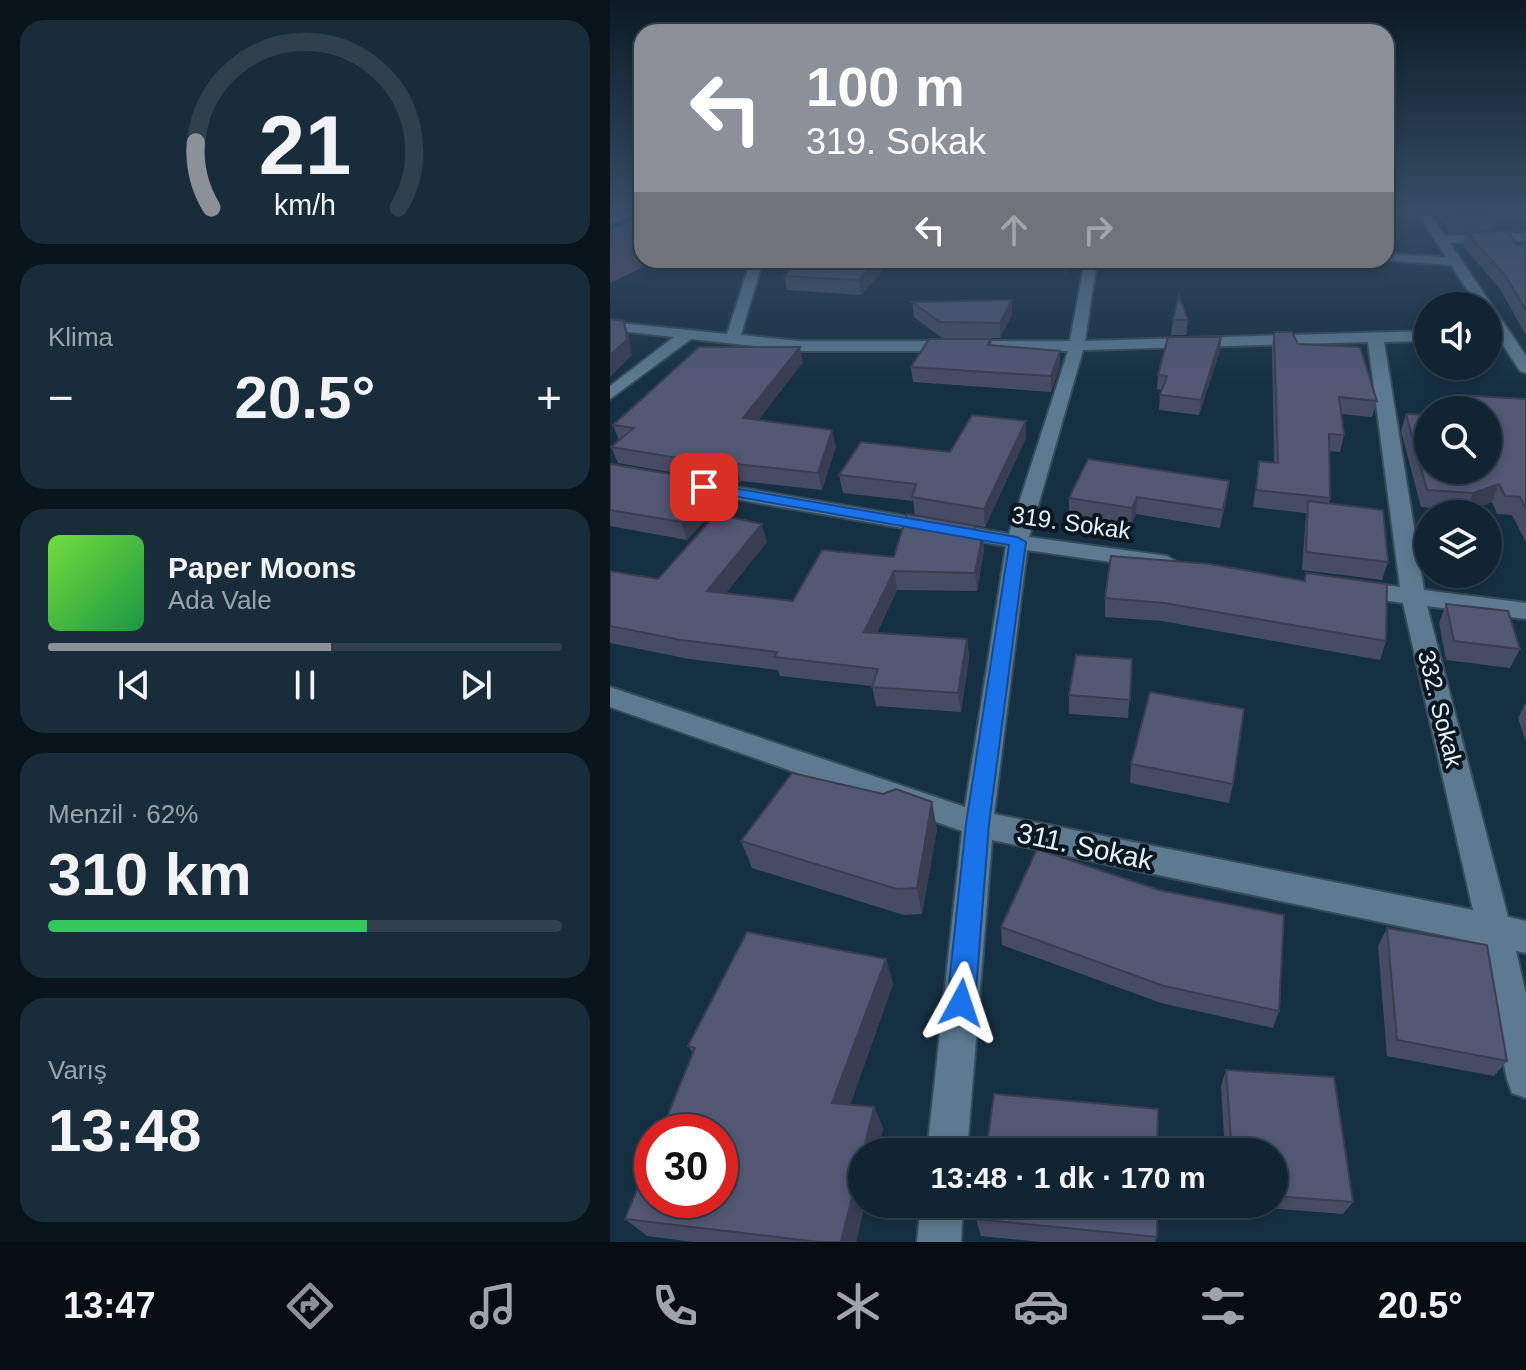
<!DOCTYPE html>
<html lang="tr">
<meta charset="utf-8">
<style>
body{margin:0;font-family:Arial,sans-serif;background:#192c3a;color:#f1f3f6;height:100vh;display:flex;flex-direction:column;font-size:30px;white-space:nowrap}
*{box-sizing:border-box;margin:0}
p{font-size:26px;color:#9ca4ac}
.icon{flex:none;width:44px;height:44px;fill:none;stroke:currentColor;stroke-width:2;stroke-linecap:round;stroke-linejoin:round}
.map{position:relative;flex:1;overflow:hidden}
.drawer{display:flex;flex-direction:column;gap:20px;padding:20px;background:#09141c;width:610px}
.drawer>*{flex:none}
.top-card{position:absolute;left:24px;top:24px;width:760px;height:244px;border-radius:24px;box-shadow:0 4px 12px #0003,0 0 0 2px #30414d;background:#8c9099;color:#fff;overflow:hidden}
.fabs{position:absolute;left:804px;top:292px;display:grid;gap:16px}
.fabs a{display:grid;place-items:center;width:88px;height:88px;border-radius:50%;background:#102432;box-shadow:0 4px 12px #0003,0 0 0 2px #30414d;font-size:40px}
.speed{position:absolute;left:24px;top:1114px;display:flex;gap:16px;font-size:40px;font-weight:700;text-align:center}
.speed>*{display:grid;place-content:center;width:104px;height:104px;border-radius:50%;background:#102432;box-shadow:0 4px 12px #0003,0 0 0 2px #30414d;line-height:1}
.speed .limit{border:12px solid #d22;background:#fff;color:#111}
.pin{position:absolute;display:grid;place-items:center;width:68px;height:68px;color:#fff;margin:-34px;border-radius:16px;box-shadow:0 4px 12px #0006}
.me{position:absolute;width:88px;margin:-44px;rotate:5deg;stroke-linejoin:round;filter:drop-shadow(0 0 6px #0008)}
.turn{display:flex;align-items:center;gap:28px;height:168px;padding:0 40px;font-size:36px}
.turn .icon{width:104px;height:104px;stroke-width:2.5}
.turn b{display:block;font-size:56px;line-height:68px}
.lanes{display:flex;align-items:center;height:76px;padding:0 40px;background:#0003;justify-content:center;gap:40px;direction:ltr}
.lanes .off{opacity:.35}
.big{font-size:60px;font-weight:800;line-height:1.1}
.drawer .widget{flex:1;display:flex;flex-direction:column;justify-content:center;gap:12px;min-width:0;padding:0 28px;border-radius:24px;background:#192c3a}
.drawer .dial{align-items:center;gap:0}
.dial svg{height:208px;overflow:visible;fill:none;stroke:#30414d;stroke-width:7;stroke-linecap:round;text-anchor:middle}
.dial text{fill:#f1f3f6;stroke:none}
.song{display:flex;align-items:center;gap:24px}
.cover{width:96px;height:96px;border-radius:12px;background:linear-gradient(135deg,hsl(100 70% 55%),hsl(140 70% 35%))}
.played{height:8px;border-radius:4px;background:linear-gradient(90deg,#8c9099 55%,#30414d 55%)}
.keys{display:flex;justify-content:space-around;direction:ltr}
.heat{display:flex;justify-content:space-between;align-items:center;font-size:44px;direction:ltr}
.charge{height:12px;border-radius:6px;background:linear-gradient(90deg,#34c759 62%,#30414d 0)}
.trip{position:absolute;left:238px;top:1138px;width:440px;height:80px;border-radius:40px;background:#102432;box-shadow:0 4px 12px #0003,0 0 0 2px #30414d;font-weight:800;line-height:80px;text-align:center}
.dock{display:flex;height:128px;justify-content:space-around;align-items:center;background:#060e14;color:#9ca4ac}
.dock .icon{width:56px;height:56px}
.dock .on{color:#8c9099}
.dock b{font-size:36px;color:#f1f3f6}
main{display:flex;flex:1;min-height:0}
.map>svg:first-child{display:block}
.green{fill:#5e4a6c}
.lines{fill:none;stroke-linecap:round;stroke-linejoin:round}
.minor-casing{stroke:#364c5c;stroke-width:4}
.minor{fill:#5d7a90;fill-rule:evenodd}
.wall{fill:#474c65}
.shaded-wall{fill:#3a3e52}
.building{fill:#535875;stroke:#3a3e52;stroke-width:2}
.route{fill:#1a73e8;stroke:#114b97;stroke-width:2}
.labels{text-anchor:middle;stroke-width:8;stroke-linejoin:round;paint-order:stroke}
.street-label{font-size:24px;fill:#e2f2ff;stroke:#0c1720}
.near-street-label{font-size:28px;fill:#e2f2ff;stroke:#0c1720}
</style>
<main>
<section class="drawer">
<div class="widget dial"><svg viewBox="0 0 100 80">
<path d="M14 69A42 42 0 1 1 86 69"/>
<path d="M14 69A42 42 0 0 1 8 44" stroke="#8c9099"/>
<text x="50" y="56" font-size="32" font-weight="700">21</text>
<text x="50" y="72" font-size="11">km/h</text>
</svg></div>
<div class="widget"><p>Klima</p>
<div class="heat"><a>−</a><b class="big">20.5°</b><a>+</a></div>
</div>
<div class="widget">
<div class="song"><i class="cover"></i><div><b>Paper Moons</b><p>Ada Vale</p></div></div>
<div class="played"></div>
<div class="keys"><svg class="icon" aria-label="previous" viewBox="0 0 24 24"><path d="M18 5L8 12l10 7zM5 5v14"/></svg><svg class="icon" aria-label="pause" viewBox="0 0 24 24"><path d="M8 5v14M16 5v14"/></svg><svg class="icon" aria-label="next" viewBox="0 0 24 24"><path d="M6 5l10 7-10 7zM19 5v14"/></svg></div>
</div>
<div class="widget"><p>Menzil · 62%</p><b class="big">310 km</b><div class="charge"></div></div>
<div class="widget"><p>Varış</p><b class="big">13:48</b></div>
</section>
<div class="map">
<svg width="916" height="1242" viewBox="0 0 916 1242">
<rect width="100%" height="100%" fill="#163043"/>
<path class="green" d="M22,221l10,1v38h16l-48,23v-53z"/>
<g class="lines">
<defs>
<path id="minor" d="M17,210h15l-32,14v-7z
M806,210h12l17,26 81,-3v8l-76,2 76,113v17l-6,-2 -32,-49v-16h-10l-27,-41 -70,-5h5v-6l60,3z
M141,260h12l-22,75 58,6h271l15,-81h12l-12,81 343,-10v10l-44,1 40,248 102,13v16l-99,-13 81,311 18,4v32l-10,-2 10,44v103l-14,-5 -5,-14 -27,-136 -488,-103 -25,312h-40l35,-321 -352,-124v-20l355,120 41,-261 -316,-55 -10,-6 10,-6 319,55 59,-183h-269l-108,-12 -81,60v-13l64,-49 -64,-7v-8l117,12zM758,342l32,245 -46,-5 -12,7 12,7 49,7 70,307 -479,-96 33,-264 140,20 11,-7 -11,-7 -138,-19 54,-187z
M311,1204h42l-2,38h-44z"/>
</defs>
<use href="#minor" class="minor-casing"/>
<use href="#minor" class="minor"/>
</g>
<path class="wall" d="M821,210h61l6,9 -4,12 -43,2z
M856,232l51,13h9v90l-26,-46 -37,-43z
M282,260l-31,35 -74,-5 -3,-14z
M402,300v15l-12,23h-58l-28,-21 -2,-15z
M563,320h15l-2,15h-15z
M664,332l24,12 79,57 -5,16 -31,-3 3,21 -4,17 -11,-1 1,47 -1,6 59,58 -6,18 -80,-10 4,-57 -53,-6 6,-46 15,1 -2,-114z
M611,337l-1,13 -21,65 -40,-5 1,-15 2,-5 -5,-1 1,-14z
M381,339l1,7 68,5v15l-9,26 -138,-10 -2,-15z
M193,362l-45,58 78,26 -14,44 -81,-9 -3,3 -120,-21 -7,-16 8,-7 -6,-15z
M849,395l67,4v143l-14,-27 -15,-1 -5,-12 -25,9 -46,-4 -20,-76 5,-17 22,56 60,-60h-34z
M416,421v17l-41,89 -70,-12 -2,-14 -70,-8 -4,-18 111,-23z
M0,464l114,36 -37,40 -77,-14z
M619,481l-9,47 -84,-14 -5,12 -62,-11v-17z
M366,532h7l1,18 -7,41 -80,-1 -20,43 90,6 2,19 -8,54 -85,-6 -4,-20 -92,-10 -2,-6 -89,-11 -79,-16v-72l48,8 109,-37 -41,51 67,8 101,-44z
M696,573l80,68 -6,19 -218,-39 -57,-4v-19l199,-18z
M836,604l74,45 -10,19 -64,-8 -7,-37z
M522,659l-4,59 -59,-4v-19z
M916,702v40l-8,-24z
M521,764l102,20 -4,19 -99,-20z
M327,829l-15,85 -18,1 -152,-47 -11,-27z
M391,927l278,84 -6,17 -112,-25 -159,-58z
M777,928l120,133 -13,15 -107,-20 -9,-110z
M276,959l7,25 -43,121 24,2 9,21 -27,114h-162l-47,-6 -22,-17 68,-166 -5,-7z
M616,1070l127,132 -10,12 -114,-9v-1h45v-52h-49l-4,-66z
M366,1219l181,18 -2,5h-113l-61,-6z"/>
<path class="shaded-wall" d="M268,260h14l-31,35 -2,-15z
M456,260h4l-5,17v-14z
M402,300v15l-12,23v-15z
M14,321l5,15 3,19 -22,22v-22z
M611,337l-1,13 -21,65 2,-15z
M190,347l3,15 -56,73 -4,-17z
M450,351v15l-9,26v-16z
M416,421v17l-41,89 -1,-18z
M222,430l4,16 -14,44 -4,-17z
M126,464l5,17 -3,3 -5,-17z
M619,481l-2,17 -7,30 3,-18z
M108,482l6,18 -37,40 -6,-18z
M889,484l-7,18 -25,9 6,-18z
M527,497l-1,17 -5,12 1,-18z
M152,524l5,18 -54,67 -6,-18z
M373,532l1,18 -7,41 -2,-18z
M284,571l3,19 -29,61 -4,-19z
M357,639l2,19 -8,54 -3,-19z
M322,802l5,27 -15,85 -5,-26z
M276,959l7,25 -50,140 -11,-21z
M264,1107l9,21 -6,24h-14z
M252,1157v47h3l-9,38h-15z"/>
<path class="building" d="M835,210h47l6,9 -43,1z
M898,231l9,14h9v65l-21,-35 -39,-43z
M191,260h77l-19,20 -75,-4z
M569,296l9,24h-15z
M402,300l-12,23 -60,-1 -28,-20z
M0,319l14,2 3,19 -17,15z
M664,332h18l6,12 62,3 17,54 -38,-4 5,38 -15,-1 1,64 -74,-8 3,-29 19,2z
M558,337h53l-20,63 -41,-5 7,-19 -9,-1z
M319,339h62l-3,6 72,6 -9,25 -140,-9z
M89,347h101l-57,71 89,12 -14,43 -82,-9 -3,3 -122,-20 23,-19 -21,-3z
M849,395l67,4v110l-6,-12 -15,-1 -6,-12 -26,9 -46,-3 -21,-76 22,1v55h60v-60h-23z
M362,415l54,6 -42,88 -72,-12 4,-13 -77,-9 22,-33 89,10z
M478,459l141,22 -6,29 -86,-13 -5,11 -63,-10z
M0,464l108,18 -37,40 -71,-12z
M698,501l75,9 5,52 -82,-10z
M106,514l46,10 -55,67 86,10 29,-51 72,7 13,-43 69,12 -3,6h10l-8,41 -81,-2 -30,61 103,7 -9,54 -86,-6 6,-18 -104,-12 3,-5 -96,-12 -71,-14v-55l48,8z
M501,556l99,8 95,17 1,-8 81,11 -1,57 -222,-38 -59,-5z
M836,604l62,7 12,38 -66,-8z
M466,655l56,4 -2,41 -61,-5z
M540,692l94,17 -11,75 -102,-20z
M182,773l91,21 13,-5 36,13 -15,86 -20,1 -156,-48z
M427,849l122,41 125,25 -5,96 -115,-25 -163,-59z
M777,928l100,17 20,116 -110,-21z
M137,932l139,27 -54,144 42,4 -11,45h-1v5l-21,85h-22l-194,-23 27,-66v47h68v-68h-59l34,-84 -7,-2z
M616,1070l108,7 19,125 -79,-6v-44h-42z
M384,1094l164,15 -1,43h-171z
M368,1204h179v33l-181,-18z"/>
<linearGradient id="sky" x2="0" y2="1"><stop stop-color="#0c1a25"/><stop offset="0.55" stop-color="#364e66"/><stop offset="1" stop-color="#364e66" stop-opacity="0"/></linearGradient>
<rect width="916" height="384" fill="url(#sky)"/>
<path class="route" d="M94,483l313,54 9,5 -37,282 -14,179 -4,9 -10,4 -10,-4 -4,-9 19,-179 43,-279 -310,-55 -3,-3z"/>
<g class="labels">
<g class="street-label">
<text transform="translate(461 523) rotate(8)" y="8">319. Sokak</text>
<text transform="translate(830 709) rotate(76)" y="8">332. Sokak</text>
</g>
<g class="near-street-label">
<text transform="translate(475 846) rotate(12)" y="10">311. Sokak</text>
</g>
</g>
</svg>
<div class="fabs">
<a><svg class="icon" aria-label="sound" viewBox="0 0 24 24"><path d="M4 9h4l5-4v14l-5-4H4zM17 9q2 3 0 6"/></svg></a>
<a><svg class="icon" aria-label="search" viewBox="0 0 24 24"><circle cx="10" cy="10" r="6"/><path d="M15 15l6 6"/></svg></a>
<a><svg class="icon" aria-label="layers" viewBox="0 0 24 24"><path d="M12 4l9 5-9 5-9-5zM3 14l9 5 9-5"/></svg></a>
</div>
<div class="speed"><div class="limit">30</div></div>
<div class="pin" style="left:94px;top:487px;background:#d93025"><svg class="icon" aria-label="arrive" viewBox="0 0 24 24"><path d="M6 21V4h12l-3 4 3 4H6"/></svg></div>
<svg class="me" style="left:351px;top:1003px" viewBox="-20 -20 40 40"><path d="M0-17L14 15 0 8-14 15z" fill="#1a73e8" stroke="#fff" stroke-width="4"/></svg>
<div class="trip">13:48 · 1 dk · 170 m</div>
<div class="top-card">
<div class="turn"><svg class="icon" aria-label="left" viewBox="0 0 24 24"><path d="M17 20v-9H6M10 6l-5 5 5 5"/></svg><div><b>100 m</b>319. Sokak</div></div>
<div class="lanes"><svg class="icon" aria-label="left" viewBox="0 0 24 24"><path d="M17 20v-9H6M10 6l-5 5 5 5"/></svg><svg class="icon off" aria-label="ahead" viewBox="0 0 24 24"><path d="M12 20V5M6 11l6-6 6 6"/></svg><svg class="icon off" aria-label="right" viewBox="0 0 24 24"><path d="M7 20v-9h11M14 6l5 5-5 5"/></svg></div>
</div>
</div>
</main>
<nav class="dock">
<b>13:47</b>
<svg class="icon on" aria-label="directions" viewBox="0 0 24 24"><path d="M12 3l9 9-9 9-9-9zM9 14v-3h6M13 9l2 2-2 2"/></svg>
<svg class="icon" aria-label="music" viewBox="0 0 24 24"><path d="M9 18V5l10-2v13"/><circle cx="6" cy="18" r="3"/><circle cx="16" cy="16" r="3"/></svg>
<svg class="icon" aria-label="phone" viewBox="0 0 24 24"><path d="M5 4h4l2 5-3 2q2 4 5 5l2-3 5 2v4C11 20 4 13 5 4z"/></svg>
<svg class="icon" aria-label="climate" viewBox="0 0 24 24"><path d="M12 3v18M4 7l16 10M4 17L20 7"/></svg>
<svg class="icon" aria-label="car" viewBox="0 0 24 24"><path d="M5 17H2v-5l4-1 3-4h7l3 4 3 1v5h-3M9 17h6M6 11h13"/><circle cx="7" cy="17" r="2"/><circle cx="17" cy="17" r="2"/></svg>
<svg class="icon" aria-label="filters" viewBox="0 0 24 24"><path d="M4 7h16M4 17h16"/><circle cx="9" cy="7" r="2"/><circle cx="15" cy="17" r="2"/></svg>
<b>20.5°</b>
</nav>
